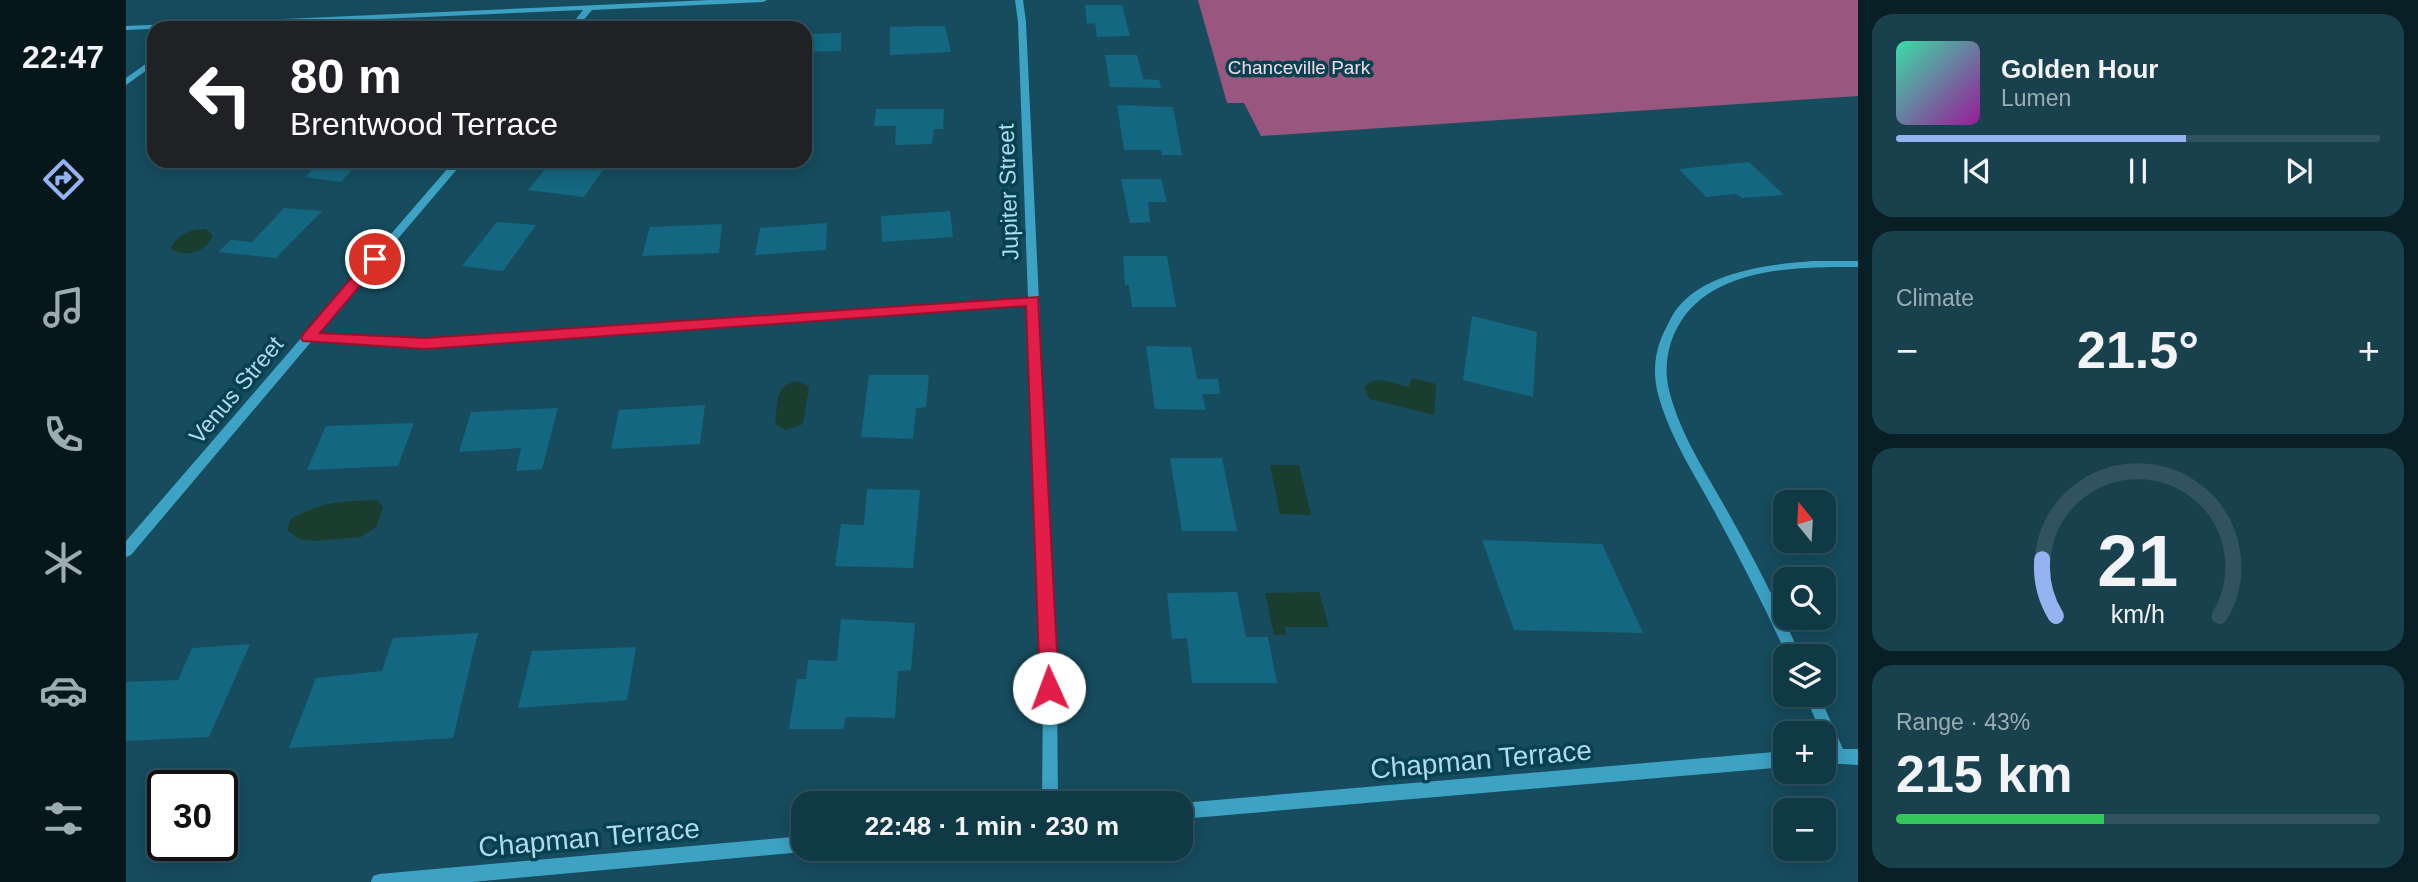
<!DOCTYPE html>
<meta charset="utf-8">
<style>
body{margin:0;font-family:Helvetica,sans-serif;background:#19404d;color:#f1f3f6;height:100vh;display:flex;flex-direction:column;font-size:26px;white-space:nowrap}
*{box-sizing:border-box;margin:0}
p{font-size:23px;color:#9cacb3}
.icon{flex:none;width:38px;height:38px;fill:none;stroke:currentColor;stroke-width:2;stroke-linecap:round;stroke-linejoin:round}
.map{position:relative;flex:1;overflow:hidden}
.details{display:flex;flex-direction:column;gap:14px;padding:14px;background:#091f26;width:560px}
.details>*{flex:none}
.top-card{position:absolute;left:21px;top:21px;width:665px;height:147px;border-radius:21px;box-shadow:0 4px 18px #0003,0 0 0 2px #30535f;background:#202124;color:#fff;overflow:hidden}
.needle{width:46px;rotate:342deg}
.buttons{position:absolute;left:1647px;top:490px;display:grid;gap:14px}
.buttons a{display:grid;place-items:center;width:63px;height:63px;border-radius:14px;background:#103946;box-shadow:0 4px 18px #0003,0 0 0 2px #30535f;font-size:35px}
.speed{position:absolute;left:21px;top:770px;display:flex;gap:14px;font-size:35px;font-weight:700;text-align:center}
.speed>*{display:grid;place-content:center;width:91px;height:91px;border-radius:50%;background:#103946;box-shadow:0 4px 18px #0003,0 0 0 2px #30535f;line-height:1}
.speed .limit{border:4px solid #111;border-radius:10px;background:#fff;color:#111}
.pin{position:absolute;display:grid;place-items:center;width:60px;height:60px;color:#fff;margin:-30px;border:4px solid #fff;border-radius:50%;box-shadow:0 2px 7px #0007}
.me{position:absolute;width:77px;margin:-38px;rotate:358deg;stroke-linejoin:round;filter:drop-shadow(0 0 5px #0008)}
.turn{display:flex;align-items:center;gap:24px;height:147px;padding:0 28px;font-size:32px}
.turn .icon{width:91px;height:91px;stroke-width:2.5}
.turn b{display:block;font-size:49px;line-height:60px}
.big{font-size:52px;font-weight:700;line-height:1.1}
.details .tile{flex:1;display:flex;flex-direction:column;justify-content:center;gap:10px;min-width:0;padding:0 24px;border-radius:21px;background:#19404d}
.details .dial{align-items:center;gap:0}
.dial svg{height:182px;overflow:visible;fill:none;stroke:#30535f;stroke-width:7;stroke-linecap:round;text-anchor:middle}
.dial text{fill:#f1f3f6;stroke:none}
.song{display:flex;align-items:center;gap:21px}
.cover{width:84px;height:84px;border-radius:10px;background:linear-gradient(135deg,hsl(160 70% 55%),hsl(300 70% 35%))}
.played{height:7px;border-radius:4px;background:linear-gradient(90deg,#95b2f1 60%,#30535f 60%)}
.keys{display:flex;justify-content:space-around;direction:ltr}
.heat{display:flex;justify-content:space-between;align-items:center;font-size:38px;direction:ltr}
.charge{height:10px;border-radius:5px;background:linear-gradient(90deg,#34c759 43%,#30535f 0)}
.trip{position:absolute;left:665px;top:791px;width:402px;height:70px;border-radius:21px;background:#103946;box-shadow:0 4px 18px #0003,0 0 0 2px #30535f;font-weight:700;line-height:70px;text-align:center}
main{display:flex;flex:1;min-height:0}
.dock{display:flex;flex-direction:column;width:126px;justify-content:space-around;align-items:center;background:#06171c;color:#9cacb3}
.dock .icon{width:49px;height:49px}
.dock .current{color:#95b2f1}
.dock b{font-size:32px;color:#f1f3f6}
.map>svg:first-child{display:block}
.green{fill:#99567e}
.water{fill:#193d2e}
.building{fill:#146780}
.lines{fill:none;stroke-linecap:round;stroke-linejoin:round}
.minor{fill:#3da2c4;fill-rule:evenodd}
.route{fill:#e11d48;stroke:#92132f;stroke-width:2}
.labels{text-anchor:middle;stroke-width:7;stroke-linejoin:round;paint-order:stroke}
.far-park-label{font-size:19px;fill:#f1dae6;stroke:#064152}
.street-label{font-size:23px;fill:#aedaec;stroke:#064152}
.near-street-label{font-size:28px;fill:#aedaec;stroke:#064152}
</style>
<main>
<nav class="dock">
<b>22:47</b>
<svg class="icon current" aria-label="directions" viewBox="0 0 24 24"><path d="M12 3l9 9-9 9-9-9zM9 14v-3h6M13 9l2 2-2 2"/></svg>
<svg class="icon" aria-label="music" viewBox="0 0 24 24"><path d="M9 18V5l10-2v13"/><circle cx="6" cy="18" r="3"/><circle cx="16" cy="16" r="3"/></svg>
<svg class="icon" aria-label="phone" viewBox="0 0 24 24"><path d="M5 4h4l2 5-3 2q2 4 5 5l2-3 5 2v4C11 20 4 13 5 4z"/></svg>
<svg class="icon" aria-label="climate" viewBox="0 0 24 24"><path d="M12 3v18M4 7l16 10M4 17L20 7"/></svg>
<svg class="icon" aria-label="car" viewBox="0 0 24 24"><path d="M5 17H2v-5l4-1 3-4h7l3 4 3 1v5h-3M9 17h6M6 11h13"/><circle cx="7" cy="17" r="2"/><circle cx="17" cy="17" r="2"/></svg>
<svg class="icon" aria-label="filters" viewBox="0 0 24 24"><path d="M4 7h16M4 17h16"/><circle cx="9" cy="7" r="2"/><circle cx="15" cy="17" r="2"/></svg>
</nav>
<div class="map">
<svg width="1732" height="882" viewBox="0 0 1732 882">
<rect width="100%" height="100%" fill="#164c5e"/>
<path class="green" d="M1072,0h660v96l-597,40 -17,-33h-17z"/>
<path class="water" d="M80,229l7,7c-6,15 -30,24 -42,12 6,-14 20,-19 35,-19z
M1286,378l24,6 -2,31 -64,-16 -6,-11c11,-15 30,-4 45,-1z
M672,381l11,6 -6,37 -17,6 -11,-6c3,-20 -1,-39 23,-43z
M1144,465h29l12,50 -31,-1z
M252,500l5,8 -7,19 -15,10 -46,4 -16,-2 -12,-9 4,-11c32,-18 52,-18 87,-19z
M1193,592l10,35h-44l1,8h-12l-9,-42z"/>
<path class="building" d="M959,5h37l8,31 -33,1 -2,-14 -8,1z
M794,26h25l6,26 -61,3v-28z
M715,33v18l-36,1v-18z
M979,55h32l6,24 16,1 2,8 -51,-1z
M991,105l56,2 9,48h-20l-1,-5h-37z
M750,109h68l-1,20h-9l-2,15 -37,1 1,-19h-22z
M196,161h48l-3,4 -9,-1 -17,18 -36,-5z
M426,161h39l-1,2 17,1 -23,33 -56,-7z
M1623,162l35,33 -42,3 -6,-4 -30,3 -27,-28z
M995,179h40l6,23h-19l2,20 -20,1z
M158,208l38,3 -46,47 -58,-6 13,-12 21,2z
M824,211l3,26 -71,5 -1,-26z
M371,222l39,3 -33,46 -41,-5z
M701,223l-1,27 -71,5 5,-27z
M596,224l-3,29 -77,3 8,-29z
M997,256h44l9,51h-44l-3,-22h-4z
M1346,316l65,16 -4,65 -70,-17z
M1020,346l45,1 6,32h21l2,15h-18l4,16 -51,-1z
M743,375h60l-3,32 -10,1 -3,31 -52,-2z
M579,405l-5,39 -89,5 8,-39z
M432,408l-16,61 -26,2 5,-23 -62,4 12,-40z
M288,423l-16,43 -91,4 19,-44z
M1044,458h52l15,73h-55z
M741,489l53,1 -7,78 -78,-2 6,-42 23,1z
M1356,540l120,4 41,89 -129,-3z
M1111,592l9,45h22l9,46h-85l-5,-45 -15,1 -5,-46z
M715,619l74,4 -4,47 -13,1 -3,47 -49,-1 -3,12h-54l8,-50h9l2,-19 29,1z
M352,633l-25,105 -164,10 27,-70 66,-7 11,-33z
M124,644l-41,93 -83,4v-59l52,-2 14,-32z
M510,647l-9,53 -109,8 14,-57z"/>
<g class="lines">
<path class="minor" d="M584,0h57l-4,2 -171,8 -15,18h-8l14,-18 -457,20v-4z
M889,0h8l3,22 31,666 1,115h-16l1,-115 -15,-383 -603,43 -114,-6 -180,213 -5,2v-16l328,-380h10l-147,173 108,6 603,-42 -10,-276z
M28,58v7l-28,20v-7z
M1687,261h45v6c-61,0 -148,-1 -181,61 -10,19 -13,42 -8,62 11,45 38,84 60,124 26,46 50,94 72,142h-14c-21,-46 -44,-92 -69,-138 -21,-40 -48,-79 -60,-124 -6,-22 -3,-46 8,-66 4,-8 8,-17 14,-23 30,-34 91,-41 133,-44z
M1679,695h14l24,54h15v16l-34,-2v-14l3,-1 -3,-15h-3z
M1659,751v16l-604,52v-16z
M677,836v13h6l-6,3 -331,30h-101l2,-6 6,-2z"/>
</g>
<path class="route" d="M249,255l5,1v6l-60,71 105,5 613,-41 21,391 -3,6 -7,3 -6,-3 -3,-6 -14,-382 -601,43 -122,-8 -2,-3 2,-4 67,-78z"/>
<g class="labels">
<g class="far-park-label">
<text x="1173" y="74">Chanceville Park</text>
</g>
<g class="street-label">
<text transform="translate(882 192) rotate(-92)" y="8">Jupiter Street</text>
<text transform="translate(110 390) rotate(-50)" y="8">Venus Street</text>
</g>
<g class="near-street-label">
<text transform="translate(1355 759) rotate(-5)" y="10">Chapman Terrace</text>
<text transform="translate(463 837) rotate(-5)" y="10">Chapman Terrace</text>
</g>
</g>
</svg>
<div class="buttons">
<a><svg class="needle" viewBox="-14 -14 28 28"><path d="M0-13l5 13h-10z" fill="#e53935"/><path d="M0 13l5-13h-10z" fill="#9cacb3"/></svg></a>
<a><svg class="icon" aria-label="search" viewBox="0 0 24 24"><circle cx="10" cy="10" r="6"/><path d="M15 15l6 6"/></svg></a>
<a><svg class="icon" aria-label="layers" viewBox="0 0 24 24"><path d="M12 4l9 5-9 5-9-5zM3 14l9 5 9-5"/></svg></a>
<a>+</a>
<a>−</a>
</div>
<div class="speed"><div class="limit">30</div></div>
<div class="pin" style="left:249px;top:259px;background:#d93025"><svg class="icon" aria-label="arrive" viewBox="0 0 24 24"><path d="M6 21V4h12l-3 4 3 4H6"/></svg></div>
<svg class="me" style="left:923px;top:688px" viewBox="-20 -20 40 40"><circle r="19" fill="#fff"/><path d="M0-13L10 11 0 6-10 11z" fill="#e11d48"/></svg>
<div class="trip">22:48 · 1 min · 230 m</div>
<div class="top-card">
<div class="turn"><svg class="icon" aria-label="left" viewBox="0 0 24 24"><path d="M17 20v-9H6M10 6l-5 5 5 5"/></svg><div><b>80 m</b>Brentwood Terrace</div></div>
</div>
</div>
<section class="details">
<div class="tile">
<div class="song"><i class="cover"></i><div><b>Golden Hour</b><p>Lumen</p></div></div>
<div class="played"></div>
<div class="keys"><svg class="icon" aria-label="previous" viewBox="0 0 24 24"><path d="M18 5L8 12l10 7zM5 5v14"/></svg><svg class="icon" aria-label="pause" viewBox="0 0 24 24"><path d="M8 5v14M16 5v14"/></svg><svg class="icon" aria-label="next" viewBox="0 0 24 24"><path d="M6 5l10 7-10 7zM19 5v14"/></svg></div>
</div>
<div class="tile"><p>Climate</p>
<div class="heat"><a>−</a><b class="big">21.5°</b><a>+</a></div>
</div>
<div class="tile dial"><svg viewBox="0 0 100 80">
<path d="M14 69A42 42 0 1 1 86 69"/>
<path d="M14 69A42 42 0 0 1 8 44" stroke="#95b2f1"/>
<text x="50" y="56" font-size="32" font-weight="700">21</text>
<text x="50" y="72" font-size="11">km/h</text>
</svg></div>
<div class="tile"><p>Range · 43%</p><b class="big">215 km</b><div class="charge"></div></div>
</section>
</main>
